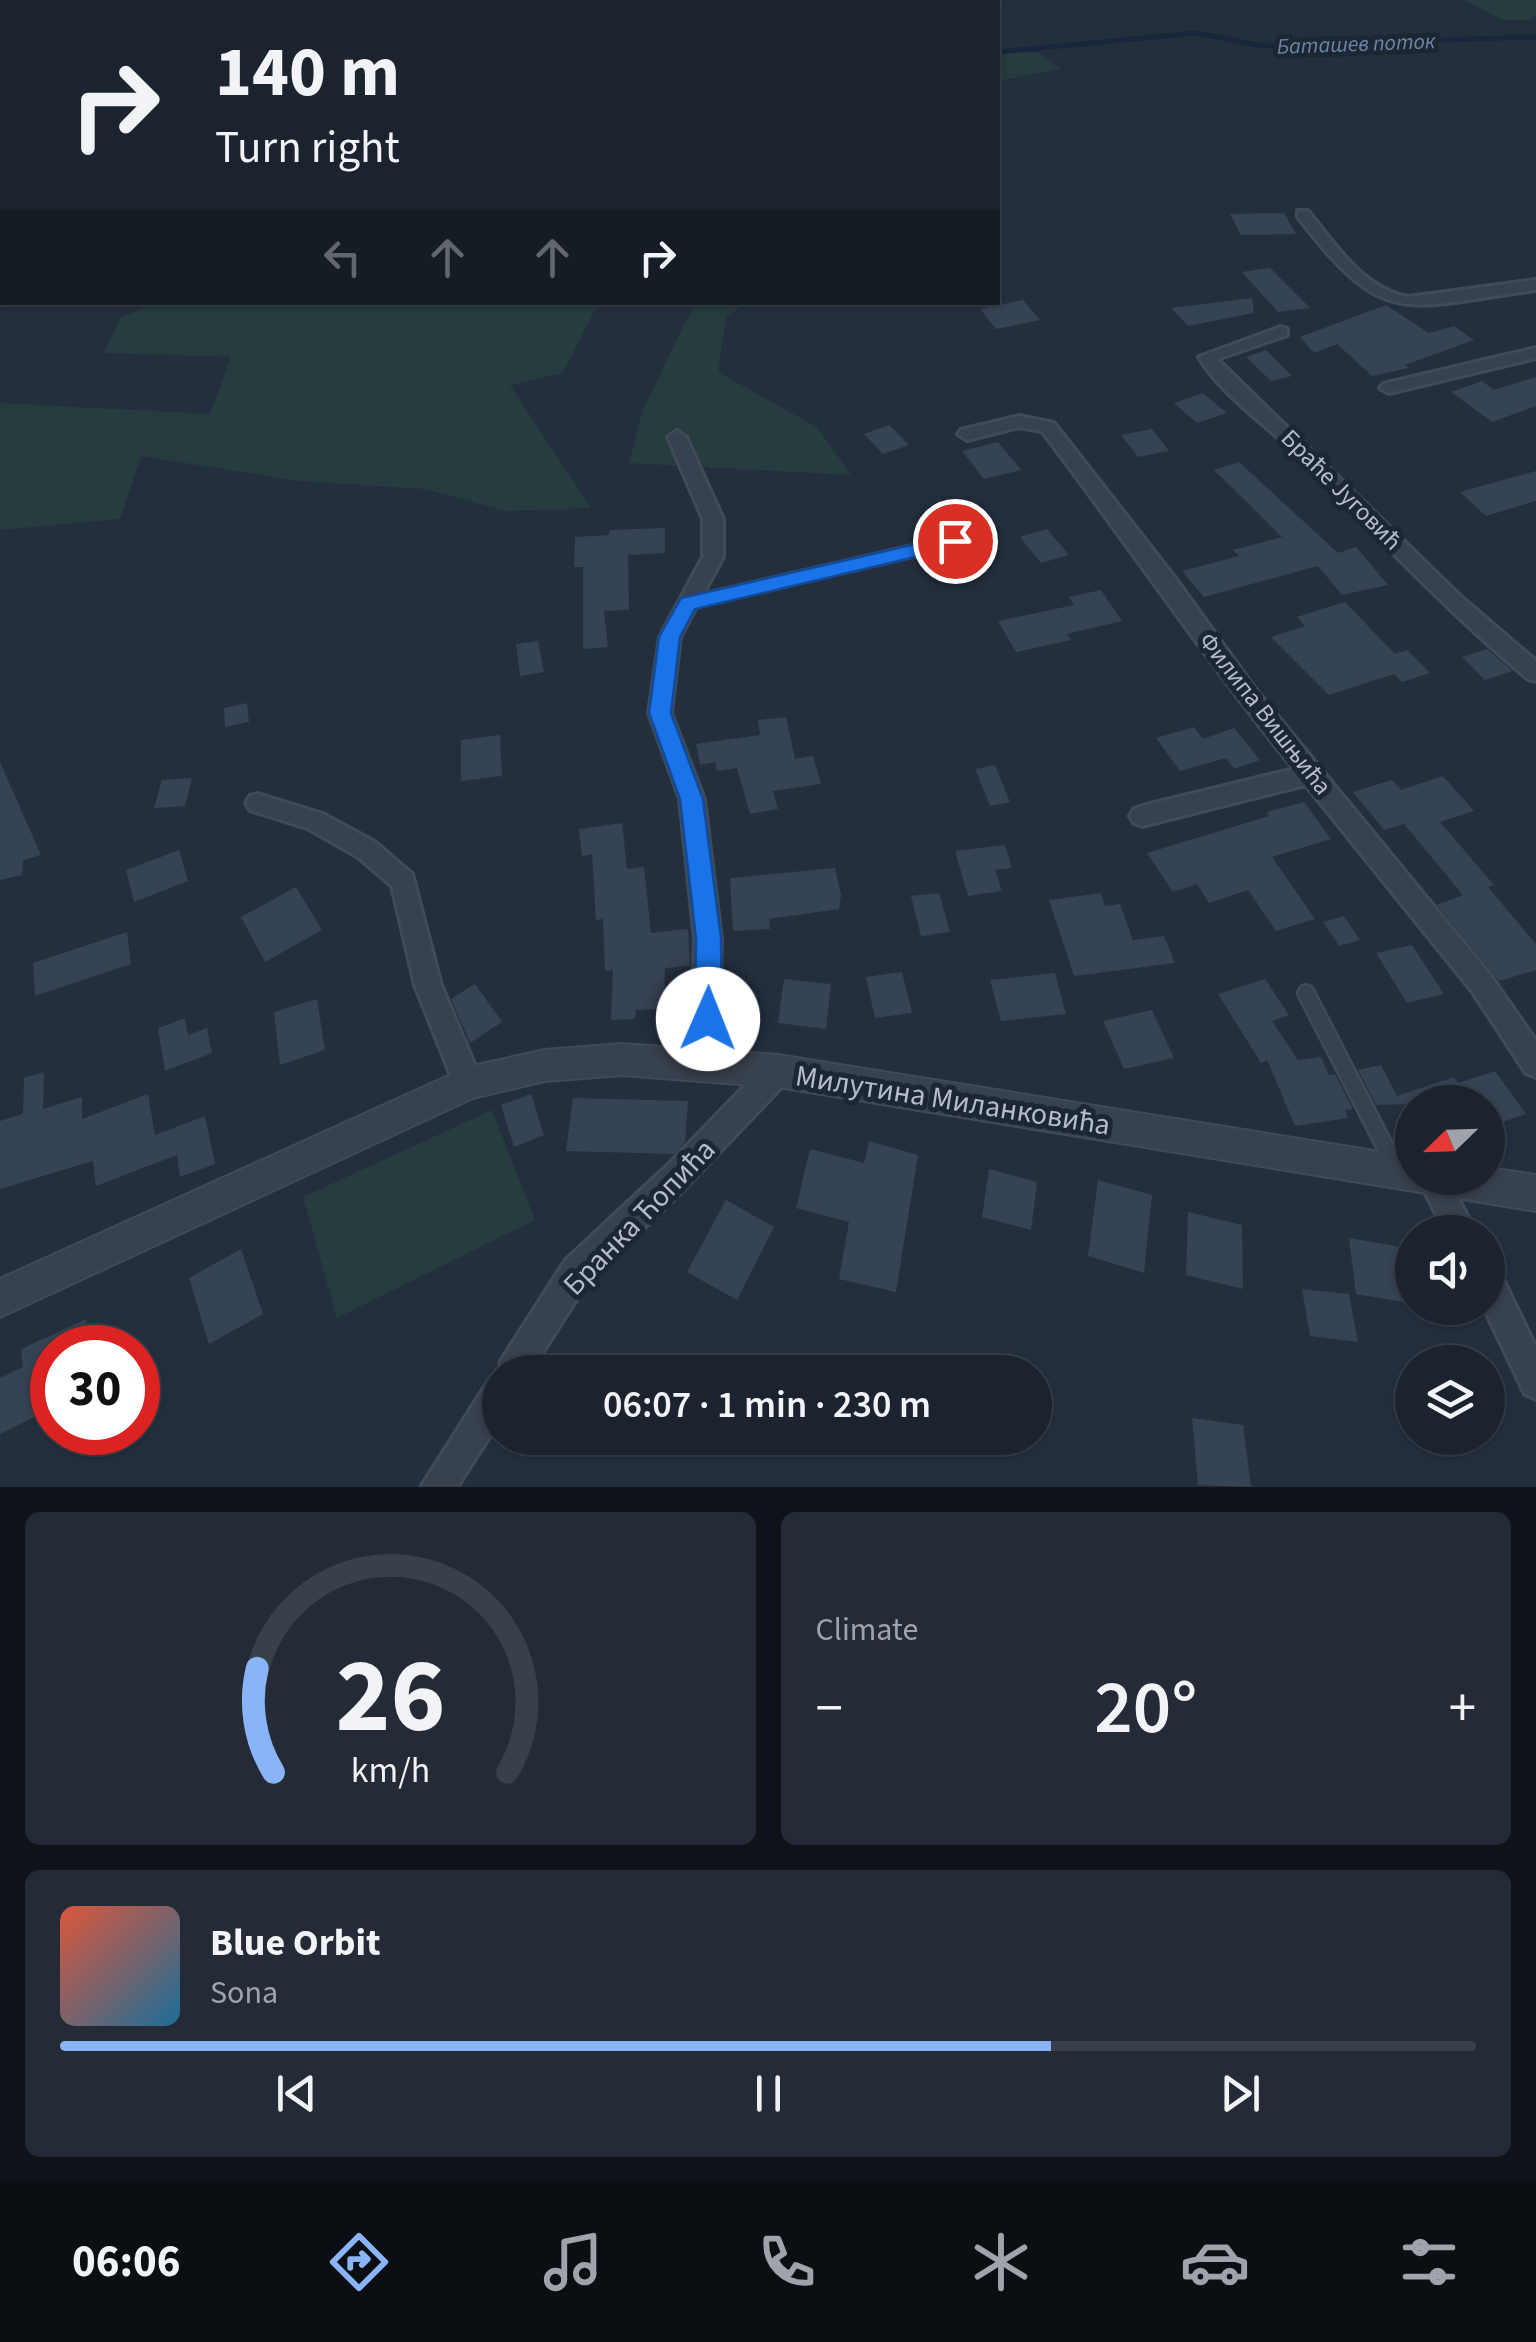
<!DOCTYPE html>
<meta charset="utf-8">
<style>
body{margin:0;font-family:"Source Sans 3",sans-serif;background:#242b36;color:#f1f3f6;height:100vh;display:flex;flex-direction:column;font-size:38px;white-space:nowrap}
*{box-sizing:border-box;margin:0}
p{font-size:32px;color:#a0a4aa}
.icon{flex:none;width:55px;height:55px;fill:none;stroke:currentColor;stroke-width:2;stroke-linecap:round;stroke-linejoin:round}
.map{position:relative;height:1487px;overflow:hidden}
.details{display:flex;flex-direction:column;gap:25px;padding:25px;background:#0f1319;flex:1}
.details>*{flex:none}
.guide{position:absolute;left:0px;top:0px;width:1000px;height:305px;box-shadow:0 2px 8px #0004,0 0 0 2px #39404a;background:#1b232e;color:#f1f3f6;overflow:hidden}
.needle{width:65px;rotate:247deg}
.controls{position:absolute;left:1395px;top:1085px;display:grid;gap:20px}
.controls a{display:grid;place-items:center;width:110px;height:110px;border-radius:50%;background:#1b232e;box-shadow:0 2px 8px #0004,0 0 0 2px #39404a;font-size:50px}
.speed{position:absolute;left:30px;top:1325px;display:flex;gap:20px;font-size:50px;font-weight:700;text-align:center}
.speed>*{display:grid;place-content:center;width:130px;height:130px;border-radius:50%;background:#1b232e;box-shadow:0 2px 8px #0004,0 0 0 2px #39404a;line-height:1}
.speed .limit{border:15px solid #d22;background:#fff;color:#111}
.pin{position:absolute;display:grid;place-items:center;width:85px;height:85px;color:#fff;margin:-42px;border:5px solid #fff;border-radius:50%;box-shadow:0 2px 10px #0007}
.me{position:absolute;width:110px;margin:-55px;rotate:1deg;stroke-linejoin:round;filter:drop-shadow(0 0 8px #0008)}
.turn{display:flex;align-items:center;gap:35px;height:210px;padding:0 50px;font-size:45px}
.turn .icon{width:130px;height:130px;stroke-width:2.5}
.turn b{display:block;font-size:70px;line-height:85px}
.lanes{display:flex;align-items:center;height:95px;padding:0 50px;background:#0003;justify-content:center;gap:50px;direction:ltr}
.lanes .off{opacity:.35}
.big{font-size:75px;font-weight:600;line-height:1.1}
.details .card{flex:1;display:flex;flex-direction:column;justify-content:center;gap:15px;min-width:0;padding:0 35px;border-radius:15px;background:#242b36}
.details .dial{align-items:center;gap:0}
.dial svg{height:260px;overflow:visible;fill:none;stroke:#39404a;stroke-width:7;stroke-linecap:round;text-anchor:middle}
.dial text{fill:#f1f3f6;stroke:none}
.song{display:flex;align-items:center;gap:30px}
.cover{width:120px;height:120px;border-radius:15px;background:linear-gradient(135deg,hsl(10 70% 55%),hsl(200 70% 35%))}
.played{height:10px;border-radius:5px;background:linear-gradient(90deg,#8ab4f8 70%,#39404a 70%)}
.keys{display:flex;justify-content:space-around;direction:ltr}
.heat{display:flex;justify-content:space-between;align-items:center;font-size:55px;direction:ltr}
.details .tiles{flex:1;display:grid;gap:25px;grid-template-columns:1fr 1fr}
.card:last-child{grid-column:span 2}
.trip{position:absolute;left:482px;top:1355px;width:570px;height:100px;border-radius:50px;background:#1b232e;box-shadow:0 2px 8px #0004,0 0 0 2px #39404a;font-weight:600;line-height:100px;text-align:center}
.tab-bar{display:flex;height:160px;justify-content:space-around;align-items:center;background:#0b0e12;color:#a0a4aa}
.tab-bar .icon{width:70px;height:70px}
.tab-bar .on{color:#8ab4f8}
.tab-bar b{font-size:45px;color:#f1f3f6}
.map>svg:first-child{display:block}
.green{fill:#263c3f}
.lines{fill:none;stroke-linecap:round;stroke-linejoin:round}
.stream{stroke:#17263c;stroke-width:5}
.building{fill:#364354}
.service-far2-casing{stroke:#414a57;stroke-width:12}
.service-far1-casing{stroke:#414a57;stroke-width:16}
.service-casing{stroke:#414a57;stroke-width:20}
.minor-casing{stroke:#414a57;stroke-width:6}
.tertiary-casing{stroke:#414a57;stroke-width:4}
.service-far2{stroke:#38414e;stroke-width:9}
.service-far1{stroke:#38414e;stroke-width:11}
.service{stroke:#38414e;stroke-width:15}
.minor{fill:#38414e;fill-rule:evenodd}
.tertiary{fill:#38414e;fill-rule:evenodd}
.route{fill:#1a73e8;stroke:#114b97;stroke-width:2.5}
.labels{text-anchor:middle;stroke-width:10;stroke-linejoin:round;paint-order:stroke}
.far-water-label{font-size:22px;font-style:italic;fill:#6d86a8;stroke:#1d2633}
.street-label{font-size:25px;fill:#b4bcc9;stroke:#1d2633}
.near-street-label{font-size:30px;fill:#b4bcc9;stroke:#1d2633}
</style>
<div class="map">
<svg width="1536" height="1487" viewBox="0 0 1536 1487">
<rect width="100%" height="100%" fill="#242f3e"/>
<path class="green" d="M1464,0h72v14l-5,6h-28z
M998,49l41,4 21,16 -62,12z
M154,303h450l-9,7 -32,63 -53,12 81,123 -85,3 -81,-22 -127,-8 -157,-25 -21,63 -120,11v-127l210,11 21,-57 -127,-4 16,-35z
M700,303h45l-19,15 -8,54 99,55 34,48 -222,-12 14,-54 49,-100z
M492,1110l43,110 -198,98 -34,-121z"/>
<g class="lines">
<path class="stream" d="M998,52l198,-19 67,13 273,-9"/>
</g>
<path class="building" d="M1284,213l12,21 -55,1 -11,-21z
M1270,268l40,40 -32,4 -36,-40z
M1252,298l2,15 -66,13 -17,-18z
M1023,300l17,20 -44,9 -16,-20z
M1386,305l43,28 25,-7 20,14 -69,25 4,3 -37,8 -35,-32 -23,9 -14,-16z
M1266,350l26,26 -21,5 -25,-24z
M1536,377v29l-44,16 -41,-30 31,-11 12,9z
M1203,393l24,20 -30,10 -23,-20z
M889,425l20,20 -26,9 -19,-20z
M1152,429l17,22 -31,6 -17,-22z
M998,442l23,28 -37,9 -22,-28z
M1239,462l99,91 18,-6 32,38 -46,10 -24,-29 -114,31 -22,-26 57,-15 -6,-6 49,-13 -68,-67z
M1536,471v30l-50,15 -26,-24z
M969,507l18,19 -55,12 -13,-18z
M665,528v25l-37,2 1,55 -25,1 4,36 -25,2v-82h-9l1,-30 34,-2v-5z
M1047,529l22,26 -28,8 -21,-26z
M1101,590l21,31 -55,13 4,6 -55,12 -18,-31 76,-16 -5,-8z
M1345,602l50,52 12,-4 23,23 -28,9 -8,-8 -65,21 -58,-58 34,-11 -8,-9z
M538,641l6,31 -24,4 -4,-32z
M1487,649l7,6 19,16 -28,9 -23,-23z
M247,703l2,19 -24,5 -1,-19z
M786,717l9,42 18,-3 8,28 -48,7 5,18 -28,5 -13,-46 -20,3 -2,-9 -15,3 -4,-21 64,-9 -2,-15z
M1194,727l9,12 31,-11 26,32 -26,9 -8,-11 -46,13 -24,-33z
M500,735l2,41 -41,5v-41z
M0,762l41,93 -18,5 -1,15 -22,5z
M995,765l15,37 -20,4 -15,-37z
M1443,776l31,35 -34,11 54,63 -6,2 48,57v26l-37,11 -62,-76 26,-10 -59,-71 -20,6 -31,-38 39,-12 9,10z
M192,778l-7,28 -31,2 8,-28z
M1304,802l27,37 -59,18 43,62 -39,12 -28,-41 -39,13 -12,-19 -24,8 -26,-39 122,-37 -3,-4z
M622,823l5,46 17,-2 7,66 37,-4 2,37 -25,2 -1,41 -28,1 -1,9 -24,1 2,-50 -8,1 -2,-52 -7,1 -4,-66 -10,2 -3,-27z
M1005,845l7,23 -17,2 7,21 -34,5 -13,-45z
M179,850l9,31 -54,21 -8,-32z
M835,868l6,27 -2,14 -70,10 1,10 -37,2 -3,-53z
M296,887l26,43 -57,32 -24,-45z
M939,893l11,39 -29,4 -10,-40z
M1101,893l4,13 15,-2 13,36 31,-4 11,27 -101,13 -25,-76z
M1344,916l16,24 -21,6 -16,-24z
M127,932l4,32 -96,32 -2,-33z
M1412,945l32,49 -37,9 -31,-50z
M902,972l10,41 -37,5 -9,-41z
M1055,973l11,41 -65,7 -11,-41z
M784,979l47,5 -5,45 -48,-6z
M1265,979l24,36 -17,6 26,39 23,-3 8,18 6,-1 18,35 -8,1 3,8 -53,8 -28,-66 -6,3 -43,-69z
M475,984l27,38 -32,21 -19,-44z
M317,999l8,51 -45,15 -6,-53z
M1152,1010l22,48 -50,11 -21,-48z
M185,1018l3,17 19,-7 5,25 -47,18 -7,-43z
M1381,1065l16,31 57,-19 4,6 37,-12 31,43 -38,13v-25l-112,3 -18,-35z
M44,1072l-1,37 39,-12v22l66,-25 7,41 50,-19 10,48 -35,13 -3,-22 -81,31 -3,-25 -93,28v-68l23,-7 1,-36z
M531,1094l13,41 -30,12 -13,-42z
M573,1098l115,3 -3,41 -11,12 -108,-3z
M869,1141l49,14 -22,137 -57,-13 10,-57 -53,-14 14,-59 54,14z
M989,1169l48,13 -6,48 -49,-13z
M1098,1180l54,15 -8,78 -56,-17z
M726,1200l48,27 -37,73 -50,-28z
M1188,1212l54,13 1,64 -57,-14z
M1349,1238l52,9 8,56 -53,-9z
M241,1249l22,65 -54,30 -20,-66z
M1302,1289l47,5 9,48 -48,-6z
M86,1319l4,29h-38v60l-52,26v-56l23,-11 -2,-18z
M1192,1418l51,7 8,62 -53,-2z"/>
<g class="lines">
<defs>
<path id="service-far2" d="M906,552l49,-11"/>
<path id="service-far1" d="M688,603l229,-53"/>
<path id="service" d="M1306,993l88,171"/>
<path id="minor" d="M1298,211h10c27,34 55,77 100,86l128,-17v10c-131,17 -150,42 -238,-73z
M1281,327l6,2v6l-70,24 243,237 76,65v20l-8,-2c-85,-71 -159,-152 -238,-230 -29,-29 -70,-56 -91,-92z
M1536,348v10l-147,35 -9,-5 3,-4z
M1019,416l35,7 121,155 80,111 235,286 46,66v36l-10,-4 -54,-82 -166,-206 -164,41 -8,-3 -4,-7 4,-7 8,-3 152,-37c-88,-109 -167,-226 -252,-338l-23,-4 -52,13 -9,-6 3,-4z
M677,431l9,6 37,82v38l-43,80 -9,76 33,86 17,140 -3,122 -4,9 -10,4 -10,-4 -4,-9 5,-122 -15,-140 -31,-86 11,-76 43,-80v-38l-35,-82z
M258,794l65,20 53,29 36,31 29,111 41,98 -4,9 -10,4 -10,-4 -4,-9 -39,-98 -23,-99 -34,-29 -51,-29 -57,-18 -4,-7 4,-7z
M778,1058l10,4 4,9 -4,9 -100,105 -101,98 -57,89h-30v48l-43,67h-36l68,-107 9,-4 3,-15 64,-100 103,-96 100,-103z
M1418,1178h29l29,54h-31z
M1488,1267l11,4 37,77v51l-11,-5 -41,-86h4z"/>
<path id="tertiary" d="M622,1044l156,11 634,102v21h76v-10l48,7v36l-758,-124 -156,-12 -77,6 -72,17 -473,219v-38l468,-212 77,-17z"/>
</defs>
<use href="#service-far2" class="service-far2-casing"/>
<use href="#service-far1" class="service-far1-casing"/>
<use href="#service" class="service-casing"/>
<use href="#minor" class="minor-casing"/>
<use href="#tertiary" class="tertiary-casing"/>
<use href="#service-far2" class="service-far2"/>
<use href="#service-far1" class="service-far1"/>
<use href="#service" class="service"/>
<use href="#minor" class="minor"/>
<use href="#tertiary" class="tertiary"/>
</g>
<path class="route" d="M955,535l7,2v9l-267,63 -15,28 -9,76 32,86 18,139 1,81 -4,8 -10,4 -9,-4 -4,-8 1,-81 -16,-139 -31,-86 10,-76 22,-39z"/>
<g class="labels">
<g class="far-water-label">
<text transform="translate(1356 43) rotate(-2)" y="8">Баташев поток</text>
</g>
<g class="street-label">
<text transform="translate(1342 489) rotate(45)" y="9">Браће Југовић</text>
<text transform="translate(1266 713) rotate(52)" y="9">Филипа Вишњића</text>
</g>
<g class="near-street-label">
<text transform="translate(953 1100) rotate(9)" y="10">Милутина Миланковића</text>
<text transform="translate(639 1217) rotate(-46)" y="10">Бранка Ћопића</text>
</g>
</g>
</svg>
<div class="controls">
<a><svg class="needle" viewBox="-14 -14 28 28"><path d="M0-13l5 13h-10z" fill="#e53935"/><path d="M0 13l5-13h-10z" fill="#a0a4aa"/></svg></a>
<a><svg class="icon" aria-label="sound" viewBox="0 0 24 24"><path d="M4 9h4l5-4v14l-5-4H4zM17 9q2 3 0 6"/></svg></a>
<a><svg class="icon" aria-label="layers" viewBox="0 0 24 24"><path d="M12 4l9 5-9 5-9-5zM3 14l9 5 9-5"/></svg></a>
</div>
<div class="speed"><div class="limit">30</div></div>
<div class="pin" style="left:955px;top:541px;background:#d93025"><svg class="icon" aria-label="arrive" viewBox="0 0 24 24"><path d="M6 21V4h12l-3 4 3 4H6"/></svg></div>
<svg class="me" style="left:708px;top:1019px" viewBox="-20 -20 40 40"><circle r="19" fill="#fff"/><path d="M0-13L10 11 0 6-10 11z" fill="#1a73e8"/></svg>
<div class="trip">06:07 · 1 min · 230 m</div>
<div class="guide">
<div class="turn"><svg class="icon" aria-label="right" viewBox="0 0 24 24"><path d="M7 20v-9h11M14 6l5 5-5 5"/></svg><div><b>140 m</b>Turn right</div></div>
<div class="lanes"><svg class="icon off" aria-label="left" viewBox="0 0 24 24"><path d="M17 20v-9H6M10 6l-5 5 5 5"/></svg><svg class="icon off" aria-label="ahead" viewBox="0 0 24 24"><path d="M12 20V5M6 11l6-6 6 6"/></svg><svg class="icon off" aria-label="ahead" viewBox="0 0 24 24"><path d="M12 20V5M6 11l6-6 6 6"/></svg><svg class="icon" aria-label="right" viewBox="0 0 24 24"><path d="M7 20v-9h11M14 6l5 5-5 5"/></svg></div>
</div>
</div>
<section class="details">
<div class="tiles">
<div class="card dial"><svg viewBox="0 0 100 80">
<path d="M14 69A42 42 0 1 1 86 69"/>
<path d="M14 69A42 42 0 0 1 9 37" stroke="#8ab4f8"/>
<text x="50" y="56" font-size="32" font-weight="700">26</text>
<text x="50" y="72" font-size="11">km/h</text>
</svg></div>
<div class="card"><p>Climate</p>
<div class="heat"><a>−</a><b class="big">20°</b><a>+</a></div>
</div>
<div class="card">
<div class="song"><i class="cover"></i><div><b>Blue Orbit</b><p>Sona</p></div></div>
<div class="played"></div>
<div class="keys"><svg class="icon" aria-label="previous" viewBox="0 0 24 24"><path d="M18 5L8 12l10 7zM5 5v14"/></svg><svg class="icon" aria-label="pause" viewBox="0 0 24 24"><path d="M8 5v14M16 5v14"/></svg><svg class="icon" aria-label="next" viewBox="0 0 24 24"><path d="M6 5l10 7-10 7zM19 5v14"/></svg></div>
</div>
</div>
</section>
<nav class="tab-bar">
<b>06:06</b>
<svg class="icon on" aria-label="directions" viewBox="0 0 24 24"><path d="M12 3l9 9-9 9-9-9zM9 14v-3h6M13 9l2 2-2 2"/></svg>
<svg class="icon" aria-label="music" viewBox="0 0 24 24"><path d="M9 18V5l10-2v13"/><circle cx="6" cy="18" r="3"/><circle cx="16" cy="16" r="3"/></svg>
<svg class="icon" aria-label="phone" viewBox="0 0 24 24"><path d="M5 4h4l2 5-3 2q2 4 5 5l2-3 5 2v4C11 20 4 13 5 4z"/></svg>
<svg class="icon" aria-label="climate" viewBox="0 0 24 24"><path d="M12 3v18M4 7l16 10M4 17L20 7"/></svg>
<svg class="icon" aria-label="car" viewBox="0 0 24 24"><path d="M5 17H2v-5l4-1 3-4h7l3 4 3 1v5h-3M9 17h6M6 11h13"/><circle cx="7" cy="17" r="2"/><circle cx="17" cy="17" r="2"/></svg>
<svg class="icon" aria-label="filters" viewBox="0 0 24 24"><path d="M4 7h16M4 17h16"/><circle cx="9" cy="7" r="2"/><circle cx="15" cy="17" r="2"/></svg>
</nav>
